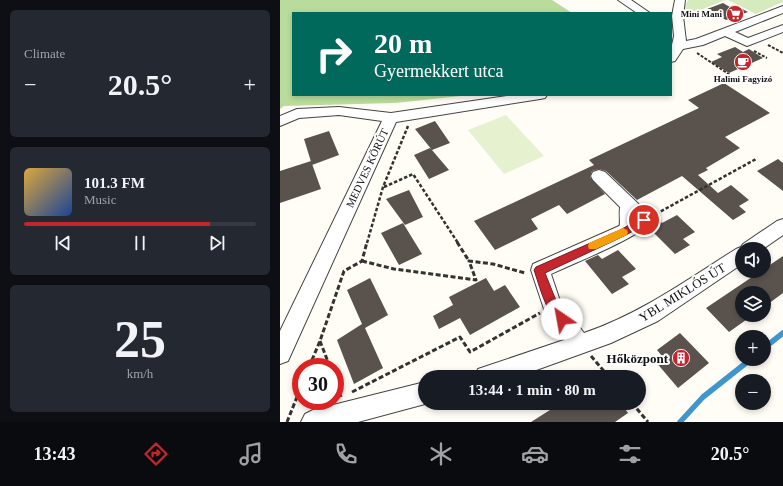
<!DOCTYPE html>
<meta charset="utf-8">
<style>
body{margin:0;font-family:Georgia,serif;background:#242831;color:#f1f3f6;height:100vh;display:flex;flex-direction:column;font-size:15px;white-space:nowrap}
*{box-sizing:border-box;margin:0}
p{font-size:13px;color:#9ea1a6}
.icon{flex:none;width:22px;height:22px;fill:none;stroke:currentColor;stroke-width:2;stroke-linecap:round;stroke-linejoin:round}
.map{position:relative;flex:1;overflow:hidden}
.side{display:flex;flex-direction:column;gap:10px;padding:10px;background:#0d0f14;width:280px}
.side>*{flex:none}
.banner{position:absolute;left:12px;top:12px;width:380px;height:84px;border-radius:0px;box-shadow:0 2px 6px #0003;background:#00695c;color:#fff;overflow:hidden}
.buttons{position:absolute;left:455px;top:242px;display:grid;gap:8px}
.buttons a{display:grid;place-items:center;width:36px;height:36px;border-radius:50%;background:#171b24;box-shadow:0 2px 6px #0003;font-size:20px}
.speed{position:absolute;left:12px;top:358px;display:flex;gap:8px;font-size:20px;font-weight:700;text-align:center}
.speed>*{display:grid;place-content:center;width:52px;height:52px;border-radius:50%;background:#171b24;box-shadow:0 2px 6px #0003;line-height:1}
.speed .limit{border:6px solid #d22;background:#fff;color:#111}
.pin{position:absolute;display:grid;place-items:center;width:34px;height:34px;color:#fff;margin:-17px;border:2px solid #fff;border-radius:50%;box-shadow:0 1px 4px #0007}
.me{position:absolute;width:44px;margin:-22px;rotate:327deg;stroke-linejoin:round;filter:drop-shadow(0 0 3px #0008)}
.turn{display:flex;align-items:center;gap:14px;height:84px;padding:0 16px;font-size:18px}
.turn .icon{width:52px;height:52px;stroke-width:2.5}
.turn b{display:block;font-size:28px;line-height:34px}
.big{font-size:30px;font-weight:700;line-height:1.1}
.side .widget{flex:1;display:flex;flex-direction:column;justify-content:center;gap:6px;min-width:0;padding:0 14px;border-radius:6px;background:#242831}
.side .dial{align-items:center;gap:0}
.dial b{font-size:52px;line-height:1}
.song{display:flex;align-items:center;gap:12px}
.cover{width:48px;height:48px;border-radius:6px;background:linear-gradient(135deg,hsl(40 70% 55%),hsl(220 70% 35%))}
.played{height:4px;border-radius:2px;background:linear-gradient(90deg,#c4262e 80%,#363941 80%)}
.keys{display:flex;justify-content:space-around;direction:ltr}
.heat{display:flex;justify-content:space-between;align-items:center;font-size:22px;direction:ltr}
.trip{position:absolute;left:138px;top:370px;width:228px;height:40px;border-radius:20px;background:#171b24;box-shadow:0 2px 6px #0003;font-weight:700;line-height:40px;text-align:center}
.menu{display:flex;height:64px;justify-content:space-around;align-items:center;background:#090b0e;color:#9ea1a6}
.menu .icon{width:28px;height:28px}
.menu .active{color:#c4262e}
.menu b{font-size:18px;color:#f1f3f6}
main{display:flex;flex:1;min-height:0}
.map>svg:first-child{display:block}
.green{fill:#d5ebbd}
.forest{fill:#b9dc9c}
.pitch{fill:#e6f2cf}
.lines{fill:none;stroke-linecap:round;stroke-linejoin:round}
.stream{stroke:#3f96cf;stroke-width:5.5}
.building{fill:#5a524d}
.lane-casing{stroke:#444;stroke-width:2}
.street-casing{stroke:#444;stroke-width:2}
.path-far2{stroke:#333;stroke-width:2;stroke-dasharray:3 1.5;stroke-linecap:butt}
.path-far1{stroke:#333;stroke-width:2.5;stroke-dasharray:3.5 2;stroke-linecap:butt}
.path{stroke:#333;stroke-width:3;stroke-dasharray:5 2.5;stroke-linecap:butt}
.lane{fill:#fff;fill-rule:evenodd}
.street{fill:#fff;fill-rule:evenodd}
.route{fill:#c4262e;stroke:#7f191e}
.slow{fill:#f59e0b}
.labels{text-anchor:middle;stroke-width:4;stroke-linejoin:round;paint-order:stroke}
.far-poi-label{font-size:9px;font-weight:bold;fill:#111;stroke:#fff;text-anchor:end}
.street-label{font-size:11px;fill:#111;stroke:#fff}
.near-street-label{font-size:13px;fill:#111;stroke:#fff}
.near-poi-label{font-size:13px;font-weight:bold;fill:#111;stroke:#fff;text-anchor:end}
</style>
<main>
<section class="side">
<div class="widget"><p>Climate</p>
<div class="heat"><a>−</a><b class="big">20.5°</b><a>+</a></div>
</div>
<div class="widget">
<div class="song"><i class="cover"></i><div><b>101.3 FM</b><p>Music</p></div></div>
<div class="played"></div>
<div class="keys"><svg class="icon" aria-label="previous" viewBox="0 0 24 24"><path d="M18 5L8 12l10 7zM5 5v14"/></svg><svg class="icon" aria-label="pause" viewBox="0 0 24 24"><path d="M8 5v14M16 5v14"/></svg><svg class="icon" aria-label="next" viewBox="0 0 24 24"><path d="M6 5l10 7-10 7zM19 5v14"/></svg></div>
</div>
<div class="widget dial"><b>25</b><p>km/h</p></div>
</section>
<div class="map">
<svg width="503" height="422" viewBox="0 0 503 422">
<rect width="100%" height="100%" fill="#fffdf5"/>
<path class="green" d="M408,0h37l-39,16 -1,-10z
M448,0h55v2l-27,12z"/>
<path class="forest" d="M0,0h272l20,13h-279v82h177l-75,8 -111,3 -4,3z"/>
<path class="pitch" d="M226,115l38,41 -40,18 -36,-44z"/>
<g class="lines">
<path class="stream" d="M484,348l19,-15
M400,422l23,-25 48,-38"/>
</g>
<path class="building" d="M443,3l7,4 5,-2 13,7 -22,8 -19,-11z
M455,47l8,5 6,-3 14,9 -34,15 -18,-11 11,-5 -5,-3z
M444,83l46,30 -45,24 15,11 -34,20 2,2 -10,5 20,18 13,-8 18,15 -10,6 7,6 -13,8 -51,-44 -45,24 -31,-29 -7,-2 -7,2 -2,6 15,17 -38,20 -8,-9 -28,14 7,10 -43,21 -21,-29 120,-56 -5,-5 110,-52 -11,-8z
M155,121l15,22 -18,7 17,20 -20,9 -15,-24 16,-7 2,2 -17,-21z
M49,131l10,24 -27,10 -8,-26z
M498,159l5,4v28l-26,-20z
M31,161l10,28 -41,14v-32z
M129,190l14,27 -18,8 -19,-26z
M397,215l18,17 -12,7 7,6 -15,9 -27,-27 10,-8 4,4z
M123,223l19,31 -23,11 -18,-32z
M338,250l18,19 -14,8 7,7 -17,10 -27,-33 13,-6 4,4z
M503,256v37l-19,14v-14h-22v22h11l-24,17 -23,-24 55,-37h3v-2z
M90,278l18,37 -23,13 18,40 -29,16 -17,-44 25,-16 -15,-34z
M206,278l8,13 11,-6 15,22 -50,28 -10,-17 -21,11 -6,-13 20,-11 -4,-8z
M400,333l29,30 -31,25 -23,-27 7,-5 -5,-6z
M266,403h75l7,10 -13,9h-84l19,-12z"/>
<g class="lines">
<defs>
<path id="lane" d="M346,200l4,3c-5,9 2,21 -4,32h-6l-2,-3c5,-10 -2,-22 5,-31z"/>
<path id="street" d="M338,0h13l19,13h-13z
M395,0h10l-2,16 3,25 10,-2 87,-33v7l-48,19 13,6 35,-13v7l-36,14 -22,-10 -22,9 -20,4 -8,12 -4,1v-13l3,-13 -2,-20z
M233,95h34l-2,3 -5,1 -144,23 -108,239 -8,3v-33l102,-210 -43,-6 -40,3 -19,8v-10l17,-7 42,-2 52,6z
M319,170l6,2 45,43 3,5c-8,15 -83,45 -102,54l9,27 24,32c56,-19 103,-53 152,-84l5,-2 2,-3 34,-23 6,-2v16l-20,14h-21v15l-84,57 -47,22 -94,34h-42l3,-8 86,-29 -19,-28 -14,-42 2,-6 84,-37 15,-8 -39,-39 -2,-4 2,-4z
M145,382v21h3l-3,1 -67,18h-57l4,-8 8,-4z"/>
</defs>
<use href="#lane" class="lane-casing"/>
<use href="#street" class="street-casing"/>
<path class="path-far2" d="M488,45l15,8
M474,51l13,7
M417,53l33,22"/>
<path class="path-far1" d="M104,187l29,-13 45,69
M376,214l100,-55
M87,243l16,-56 25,-61"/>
<path class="path" d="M177,242l12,19
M82,261l32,8 82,11 -7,-19 24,3 32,9
M40,341l10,26
M311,356l18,21
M29,367l11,-26 24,-70 18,-10 5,-19
M55,381l6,16
M72,392l108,-55 10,15 70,-39
M352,403l16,19
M7,422l14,-35"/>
<use href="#lane" class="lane"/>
<use href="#street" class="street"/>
</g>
<path class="route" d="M364,217l4,3 -1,3 -21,12 -81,38 12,30 10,16 -2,3 -3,2c-15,-6 -23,-40 -28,-54l2,-3 84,-37z"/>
<path class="slow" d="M343,228l4,2 1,2 -1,3 -31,14h-7l-1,-3 1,-3z"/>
<defs>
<symbol id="supermarket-disc" viewBox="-11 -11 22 22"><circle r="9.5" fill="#c4262e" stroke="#fff"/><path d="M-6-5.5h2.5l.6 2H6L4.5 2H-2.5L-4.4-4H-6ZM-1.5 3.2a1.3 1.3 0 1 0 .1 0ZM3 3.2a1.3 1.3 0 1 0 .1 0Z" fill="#fff"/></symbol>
<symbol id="cafe-disc" viewBox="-11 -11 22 22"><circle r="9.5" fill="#c4262e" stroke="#fff"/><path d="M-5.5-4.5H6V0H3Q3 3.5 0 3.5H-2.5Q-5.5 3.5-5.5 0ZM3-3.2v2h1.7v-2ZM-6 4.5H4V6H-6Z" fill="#fff"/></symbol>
<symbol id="building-disc" viewBox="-11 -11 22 22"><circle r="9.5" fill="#c4262e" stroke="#fff"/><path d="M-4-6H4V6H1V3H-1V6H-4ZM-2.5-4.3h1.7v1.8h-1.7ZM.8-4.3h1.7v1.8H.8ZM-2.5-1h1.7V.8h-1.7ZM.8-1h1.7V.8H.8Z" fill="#fff"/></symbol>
</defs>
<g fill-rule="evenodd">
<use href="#supermarket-disc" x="445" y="4" width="20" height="20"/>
<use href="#cafe-disc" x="453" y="52" width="20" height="20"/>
<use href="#building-disc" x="391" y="348" width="20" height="20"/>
</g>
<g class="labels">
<g class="far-poi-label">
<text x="442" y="17">Mini Mani</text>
<text x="463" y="82" text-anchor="middle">Halimi Fagyizó</text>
</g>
<g class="street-label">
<text transform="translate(87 168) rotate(-65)" y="4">MEDVES KÖRÚT</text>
</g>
<g class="near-street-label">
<text transform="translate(402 292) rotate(-32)" y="5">YBL MIKLÓS ÚT</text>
</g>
<g class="near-poi-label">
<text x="388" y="363">Hőközpont</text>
</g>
</g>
</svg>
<div class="buttons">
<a><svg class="icon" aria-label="sound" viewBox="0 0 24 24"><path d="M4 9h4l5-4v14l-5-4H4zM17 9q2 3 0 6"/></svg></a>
<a><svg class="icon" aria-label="layers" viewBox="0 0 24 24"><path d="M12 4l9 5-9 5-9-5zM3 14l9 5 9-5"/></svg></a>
<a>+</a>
<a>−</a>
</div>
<div class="speed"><div class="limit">30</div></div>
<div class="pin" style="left:364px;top:220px;background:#d93025"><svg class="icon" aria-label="arrive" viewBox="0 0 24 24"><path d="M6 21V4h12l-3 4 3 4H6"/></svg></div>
<svg class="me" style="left:282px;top:319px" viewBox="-20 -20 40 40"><circle r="19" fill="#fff"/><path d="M0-13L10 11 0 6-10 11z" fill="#c4262e"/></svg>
<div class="trip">13:44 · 1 min · 80 m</div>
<div class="banner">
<div class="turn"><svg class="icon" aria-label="right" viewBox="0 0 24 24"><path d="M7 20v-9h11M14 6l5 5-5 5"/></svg><div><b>20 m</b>Gyermekkert utca</div></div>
</div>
</div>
</main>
<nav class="menu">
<b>13:43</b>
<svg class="icon active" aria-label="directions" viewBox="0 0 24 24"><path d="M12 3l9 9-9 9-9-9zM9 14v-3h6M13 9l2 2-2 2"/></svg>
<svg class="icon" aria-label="music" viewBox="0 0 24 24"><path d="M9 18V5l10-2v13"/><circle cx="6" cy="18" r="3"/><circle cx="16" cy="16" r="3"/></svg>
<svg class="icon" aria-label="phone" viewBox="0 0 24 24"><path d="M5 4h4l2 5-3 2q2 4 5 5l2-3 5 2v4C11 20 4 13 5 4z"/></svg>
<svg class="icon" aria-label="climate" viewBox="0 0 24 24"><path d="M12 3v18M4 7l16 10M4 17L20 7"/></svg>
<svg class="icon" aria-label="car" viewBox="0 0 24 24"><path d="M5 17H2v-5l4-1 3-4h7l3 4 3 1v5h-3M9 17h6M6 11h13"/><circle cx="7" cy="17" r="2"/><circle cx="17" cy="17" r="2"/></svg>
<svg class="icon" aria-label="filters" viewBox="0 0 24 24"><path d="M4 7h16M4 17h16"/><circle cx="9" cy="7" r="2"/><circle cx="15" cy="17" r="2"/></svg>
<b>20.5°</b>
</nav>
